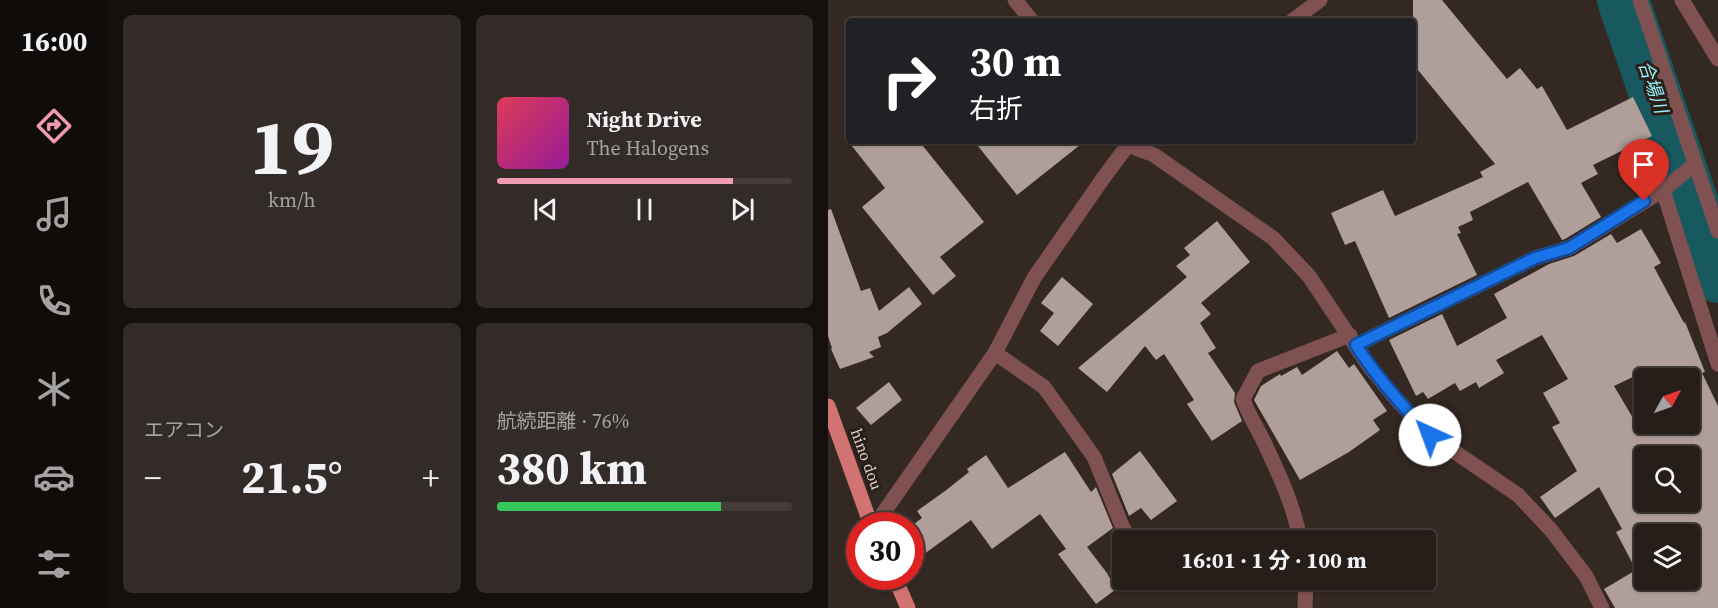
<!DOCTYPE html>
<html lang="ja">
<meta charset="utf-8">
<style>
body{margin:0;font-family:"Source Serif 4","Noto Sans JP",serif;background:#332b27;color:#f1f3f6;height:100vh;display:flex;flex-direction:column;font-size:22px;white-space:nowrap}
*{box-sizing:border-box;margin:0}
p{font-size:20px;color:#a4a2a2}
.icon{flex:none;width:33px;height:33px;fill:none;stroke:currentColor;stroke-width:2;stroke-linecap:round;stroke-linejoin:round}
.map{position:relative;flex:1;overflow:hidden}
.side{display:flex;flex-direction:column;gap:15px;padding:15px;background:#15100e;width:720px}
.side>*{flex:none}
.hud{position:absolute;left:18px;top:18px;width:570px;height:126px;border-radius:6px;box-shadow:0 2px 4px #0004,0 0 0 2px #433c39;background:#202124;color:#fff;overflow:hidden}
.needle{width:39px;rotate:50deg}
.buttons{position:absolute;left:806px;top:368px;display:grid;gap:12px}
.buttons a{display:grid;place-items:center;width:66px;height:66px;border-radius:6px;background:#271e1a;box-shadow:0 2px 4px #0004,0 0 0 2px #433c39;font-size:30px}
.speed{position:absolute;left:18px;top:512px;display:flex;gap:12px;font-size:30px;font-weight:700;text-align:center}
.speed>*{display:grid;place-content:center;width:78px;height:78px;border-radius:50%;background:#271e1a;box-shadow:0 2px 4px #0004,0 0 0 2px #433c39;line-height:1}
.speed .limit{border:9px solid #d22;background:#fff;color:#111}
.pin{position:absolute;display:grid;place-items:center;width:51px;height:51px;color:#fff;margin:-62px -26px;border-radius:50% 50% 50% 0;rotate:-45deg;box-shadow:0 0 6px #0007}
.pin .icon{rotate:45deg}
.me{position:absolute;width:66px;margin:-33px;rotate:317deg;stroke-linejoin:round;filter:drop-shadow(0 0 4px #0008)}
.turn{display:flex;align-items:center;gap:21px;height:126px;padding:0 24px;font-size:27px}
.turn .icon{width:78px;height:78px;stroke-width:2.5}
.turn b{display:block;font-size:42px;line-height:51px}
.big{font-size:45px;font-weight:700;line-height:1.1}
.side .widget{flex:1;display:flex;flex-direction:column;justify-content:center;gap:9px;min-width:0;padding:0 21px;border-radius:9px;background:#332b27}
.side .dial{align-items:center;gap:0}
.dial b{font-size:78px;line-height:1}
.song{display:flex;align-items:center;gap:18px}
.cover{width:72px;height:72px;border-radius:9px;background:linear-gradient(135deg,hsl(350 70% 55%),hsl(300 70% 35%))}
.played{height:6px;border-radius:3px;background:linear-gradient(90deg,#f09ab5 80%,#433c39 80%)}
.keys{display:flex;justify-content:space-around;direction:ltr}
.heat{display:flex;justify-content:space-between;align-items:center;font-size:33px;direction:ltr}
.charge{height:9px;border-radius:4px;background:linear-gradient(90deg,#34c759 76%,#433c39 0)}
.side .tiles{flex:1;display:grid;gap:15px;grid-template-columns:repeat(2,1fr)}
.trip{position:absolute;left:284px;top:530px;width:324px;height:60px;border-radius:6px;background:#271e1a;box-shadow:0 2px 4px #0004,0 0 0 2px #433c39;font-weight:700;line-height:60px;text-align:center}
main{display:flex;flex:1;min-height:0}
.tab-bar{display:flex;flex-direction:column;width:108px;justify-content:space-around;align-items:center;background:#100c0a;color:#a4a2a2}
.tab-bar .icon{width:42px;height:42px}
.tab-bar .active{color:#f09ab5}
.tab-bar b{font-size:27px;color:#f1f3f6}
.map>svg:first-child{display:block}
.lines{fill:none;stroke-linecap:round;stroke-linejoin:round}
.river{stroke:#18595f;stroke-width:52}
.building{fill:#af9e9a;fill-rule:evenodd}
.minor{stroke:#7f5150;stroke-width:15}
.major{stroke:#d17372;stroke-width:15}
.route-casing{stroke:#114b97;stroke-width:15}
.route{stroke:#1a73e8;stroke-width:10}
.labels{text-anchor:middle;stroke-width:6;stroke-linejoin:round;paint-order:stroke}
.street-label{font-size:16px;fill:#d9d1ce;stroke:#2a1e19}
.water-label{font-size:18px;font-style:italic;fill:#97f2fc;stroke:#2a1e19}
</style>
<main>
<nav class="tab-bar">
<b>16:00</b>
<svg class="icon active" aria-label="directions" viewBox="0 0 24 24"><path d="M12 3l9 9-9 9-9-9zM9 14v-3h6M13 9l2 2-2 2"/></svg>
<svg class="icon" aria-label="music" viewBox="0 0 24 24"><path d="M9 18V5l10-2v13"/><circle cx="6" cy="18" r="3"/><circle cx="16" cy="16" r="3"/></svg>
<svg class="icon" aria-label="phone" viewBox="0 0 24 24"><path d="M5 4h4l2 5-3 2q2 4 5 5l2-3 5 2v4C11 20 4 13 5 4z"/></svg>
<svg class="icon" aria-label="climate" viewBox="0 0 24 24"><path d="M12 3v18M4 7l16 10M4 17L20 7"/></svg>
<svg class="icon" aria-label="car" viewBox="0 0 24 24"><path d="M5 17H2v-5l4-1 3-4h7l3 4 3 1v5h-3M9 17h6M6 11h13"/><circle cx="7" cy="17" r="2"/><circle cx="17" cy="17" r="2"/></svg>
<svg class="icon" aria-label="filters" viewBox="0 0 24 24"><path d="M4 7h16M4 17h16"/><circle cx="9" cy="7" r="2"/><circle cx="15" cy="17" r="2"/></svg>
</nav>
<section class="side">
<div class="tiles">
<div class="widget dial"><b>19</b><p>km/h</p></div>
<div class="widget">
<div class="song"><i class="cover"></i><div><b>Night Drive</b><p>The Halogens</p></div></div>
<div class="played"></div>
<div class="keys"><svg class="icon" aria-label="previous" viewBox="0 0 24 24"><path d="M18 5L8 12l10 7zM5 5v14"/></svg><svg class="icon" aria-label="pause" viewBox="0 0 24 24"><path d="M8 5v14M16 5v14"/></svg><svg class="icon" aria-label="next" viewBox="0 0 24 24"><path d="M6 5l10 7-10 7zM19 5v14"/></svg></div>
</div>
<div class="widget"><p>エアコン</p>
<div class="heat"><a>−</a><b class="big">21.5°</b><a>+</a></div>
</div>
<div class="widget"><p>航続距離 · 76%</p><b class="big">380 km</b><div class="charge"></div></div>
</div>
</section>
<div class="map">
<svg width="890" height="608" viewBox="0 0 890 608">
<rect width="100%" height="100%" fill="#342823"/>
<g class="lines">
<path class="river" d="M795,0l95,277"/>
</g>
<path class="building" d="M585,0h29l65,79 13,-11 17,21 5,-3 25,44 66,-33 19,39 -59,29 5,9 -17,9 20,34 -36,22 -3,1 -34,-58 -58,30 3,8 -15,7 3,6 -4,1 20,41 -88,43 -34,-77 -10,4 -14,-32 52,-23 12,26 88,-39 -3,-5 15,-8 -82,-100z
M20,141h71l65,81 -44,35 16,19 -23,19 -71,-88 23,-19z
M146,141h111l-68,54z
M3,209l30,82 9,-3 9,23 30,-24 13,17 -35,29 -9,4 3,10 -12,5 5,5 -34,12 -9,-20 1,-1 -4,-12v-126z
M389,221l33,41 -49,41 10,11 -11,9 16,25 -8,5 27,40 -1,9 8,19 -30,20 -25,-37 7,-4 -30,-46 -8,6 -11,-14 -38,46 -29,-24 109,-91 -11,-11 14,-11 -6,-7z
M813,229l20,34 -7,4 30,56 1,-1 20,50 -3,1 16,33v202h-103l-11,-19 32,-19 -20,-38 6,-3 -23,-42 -44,31 -15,-21 37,-26 -25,-44 8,-4 -17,-30 25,-14 -26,-44 -46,25 8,13 -25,15 -3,-6 -16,9 -5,-8 -27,16 -5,-7 -7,4 -27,-56 53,-26 15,32 50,-28 -13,-24 55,-30 25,-8 37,-22 6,9zM828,366l6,12h27v19l10,26h-63l-22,-37zM816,456h45v45h-45zM816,534h45v45h-45z
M234,277l31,27 -35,42 -18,-15 14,-18 -13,-10z
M509,351l12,17 5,-4 33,47 -14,9 7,10 -31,22 -49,28 -46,-80 7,-14 19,-12 1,2 16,-9 5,8z
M61,382l13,18 -31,25 -15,-17z
M312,451l37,50 -26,19 -10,-12 -12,8 -17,-42z
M237,452l26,40 5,-5 17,41 -26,19 20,26 2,4 10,10 -23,17 -38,-50 8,-5 -26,-35 -48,35 -21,-29 -51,37 -10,-12v-18l12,-9 -5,-7 28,-20 24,-19 -2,-3 19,-14 22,33z"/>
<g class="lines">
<path class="minor" d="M187,0l17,21
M812,0l78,231
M854,0l36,59
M464,21l28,-21
M297,141l3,4 26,10 119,83 36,38 60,90 27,33 34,36 88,60 33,35 35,46 16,32
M835,190l32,-26
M528,345l179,-87 34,-10 94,-58 55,174
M167,353l49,34 50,70 29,71 7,12
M47,525l120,-172 39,-75 70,-101 24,-32 6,-4
M472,540c-6,-35 -22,-68 -37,-100 -7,-14 -15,-26 -20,-41l15,-28 92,-36
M289,572l5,-3
M328,579l1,2
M477,608l1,-29"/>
<path class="major" d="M0,406l43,119
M66,576l14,32"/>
</g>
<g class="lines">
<defs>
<path id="route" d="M602,435c-27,-28 -53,-57 -74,-90l179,-87 34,-10 75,-47"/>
</defs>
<use href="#route" class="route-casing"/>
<use href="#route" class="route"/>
</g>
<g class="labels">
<g class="street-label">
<text transform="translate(39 459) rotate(70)" y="6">hino dou</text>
</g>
<g class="water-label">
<text transform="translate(825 87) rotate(71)" y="6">合場川</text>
</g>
</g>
</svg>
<div class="buttons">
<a><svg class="needle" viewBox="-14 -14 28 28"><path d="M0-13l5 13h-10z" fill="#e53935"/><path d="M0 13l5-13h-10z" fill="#a4a2a2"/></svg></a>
<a><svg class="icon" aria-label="search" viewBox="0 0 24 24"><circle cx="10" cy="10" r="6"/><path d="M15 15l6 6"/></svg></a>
<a><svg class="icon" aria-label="layers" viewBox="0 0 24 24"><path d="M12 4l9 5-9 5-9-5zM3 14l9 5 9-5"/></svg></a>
</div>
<div class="speed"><div class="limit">30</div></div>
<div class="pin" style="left:816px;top:201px;background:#d93025"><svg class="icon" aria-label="arrive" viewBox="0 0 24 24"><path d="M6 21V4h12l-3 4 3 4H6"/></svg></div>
<svg class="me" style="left:602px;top:435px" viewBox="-20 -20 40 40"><circle r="19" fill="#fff"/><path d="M0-13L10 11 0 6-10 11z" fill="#1a73e8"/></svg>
<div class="trip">16:01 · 1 分 · 100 m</div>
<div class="hud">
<div class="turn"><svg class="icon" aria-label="right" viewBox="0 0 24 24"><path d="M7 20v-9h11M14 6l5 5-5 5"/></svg><div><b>30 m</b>右折</div></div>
</div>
</div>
</main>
